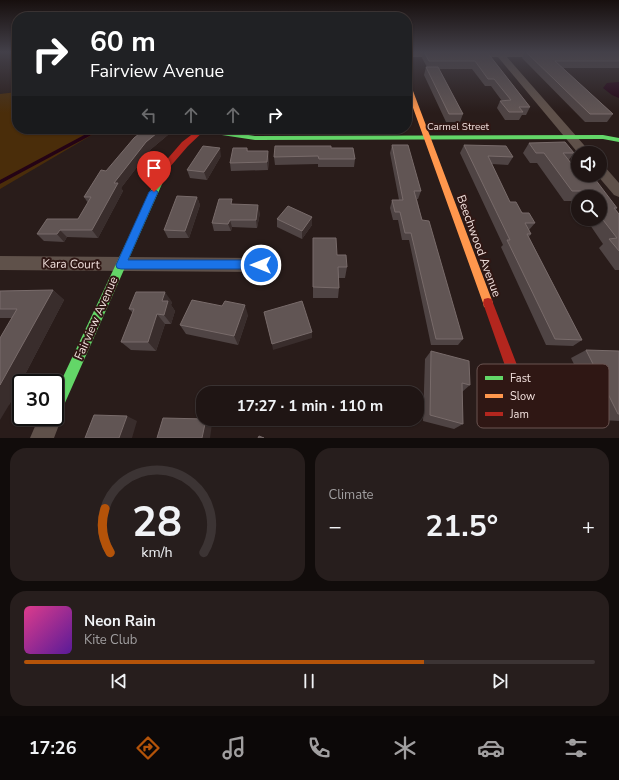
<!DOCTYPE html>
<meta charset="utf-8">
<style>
body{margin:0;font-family:"Nunito Sans",sans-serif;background:#271e1d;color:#f1f3f6;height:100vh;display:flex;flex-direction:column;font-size:15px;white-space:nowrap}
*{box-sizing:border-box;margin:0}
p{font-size:13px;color:#a19fa0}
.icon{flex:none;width:22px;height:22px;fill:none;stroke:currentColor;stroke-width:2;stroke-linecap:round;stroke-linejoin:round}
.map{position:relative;height:438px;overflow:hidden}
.sheet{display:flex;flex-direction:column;gap:10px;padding:10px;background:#110c0b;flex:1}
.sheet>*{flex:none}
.banner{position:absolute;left:12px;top:12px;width:400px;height:122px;border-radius:16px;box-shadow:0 1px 3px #0004,0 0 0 1px #3c3434;background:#202124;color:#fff;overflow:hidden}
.controls{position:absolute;left:571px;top:146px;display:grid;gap:8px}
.controls a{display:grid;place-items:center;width:36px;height:36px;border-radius:50%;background:#1f1514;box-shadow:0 1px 3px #0004,0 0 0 1px #3c3434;font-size:20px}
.speed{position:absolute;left:12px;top:374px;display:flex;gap:8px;font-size:20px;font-weight:700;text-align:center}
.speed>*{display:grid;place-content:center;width:52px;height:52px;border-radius:50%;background:#1f1514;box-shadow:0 1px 3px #0004,0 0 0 1px #3c3434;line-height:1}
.speed .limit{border:2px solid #111;border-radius:6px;background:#fff;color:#111}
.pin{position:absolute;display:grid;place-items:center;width:34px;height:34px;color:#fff;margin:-41px -17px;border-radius:50% 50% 50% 0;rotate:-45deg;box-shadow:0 0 4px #0007}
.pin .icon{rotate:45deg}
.me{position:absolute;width:44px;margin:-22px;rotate:270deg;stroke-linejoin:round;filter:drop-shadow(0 0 3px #0008)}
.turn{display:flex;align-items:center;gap:14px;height:84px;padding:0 12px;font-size:18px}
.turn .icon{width:52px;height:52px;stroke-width:2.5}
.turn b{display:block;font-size:28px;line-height:34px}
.lanes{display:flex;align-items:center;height:38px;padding:0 12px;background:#0003;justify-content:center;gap:20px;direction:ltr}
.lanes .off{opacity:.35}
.big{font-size:30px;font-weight:700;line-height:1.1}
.sheet .tile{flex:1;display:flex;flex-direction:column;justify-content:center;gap:6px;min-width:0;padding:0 14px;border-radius:16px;background:#271e1d}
.sheet .dial{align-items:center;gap:0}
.dial svg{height:104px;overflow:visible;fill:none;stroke:#3c3434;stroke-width:7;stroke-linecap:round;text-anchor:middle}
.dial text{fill:#f1f3f6;stroke:none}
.song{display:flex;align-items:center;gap:12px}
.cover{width:48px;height:48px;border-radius:6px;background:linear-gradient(135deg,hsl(330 70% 55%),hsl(270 70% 35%))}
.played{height:4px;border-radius:2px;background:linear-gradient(90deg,#b45309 70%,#3c3434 70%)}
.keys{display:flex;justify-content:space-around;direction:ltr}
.heat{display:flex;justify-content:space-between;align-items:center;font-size:22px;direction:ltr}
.sheet .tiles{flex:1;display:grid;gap:10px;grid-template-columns:1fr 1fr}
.tile:last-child{grid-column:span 2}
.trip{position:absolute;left:196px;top:386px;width:228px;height:40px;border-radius:16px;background:#1f1514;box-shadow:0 1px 3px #0004,0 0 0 1px #3c3434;font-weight:700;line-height:40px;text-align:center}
.tab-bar{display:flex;height:64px;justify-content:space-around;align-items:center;background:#0c0808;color:#a19fa0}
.tab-bar .icon{width:28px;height:28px}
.tab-bar .active{color:#b45309}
.tab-bar b{font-size:18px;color:#f1f3f6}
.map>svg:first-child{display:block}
.green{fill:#4a2d0a}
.water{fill:#240315}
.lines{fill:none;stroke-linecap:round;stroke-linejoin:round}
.stream{stroke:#240315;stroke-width:3.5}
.street{fill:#5f514a;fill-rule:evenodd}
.fast{fill:#63d668;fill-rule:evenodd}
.slow{fill:#ff974d;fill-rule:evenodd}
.jam{fill:#b3261e;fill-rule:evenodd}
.wall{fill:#4f4444}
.shaded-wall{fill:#392d2c}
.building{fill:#615554;stroke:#786b6a}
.route{fill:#1a73e8;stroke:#114b97}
.labels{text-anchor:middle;stroke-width:4;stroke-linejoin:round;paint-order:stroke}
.far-street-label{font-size:10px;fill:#f2e1de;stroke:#2f1714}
.street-label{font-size:12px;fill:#f2e1de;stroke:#2f1714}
.key{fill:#2f1714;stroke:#6a5451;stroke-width:1}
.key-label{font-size:11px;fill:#f2e1de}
</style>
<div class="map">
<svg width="619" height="438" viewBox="0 0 619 438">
<rect width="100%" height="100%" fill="#291c1a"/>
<path class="green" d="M17,92v37h85l-102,60v-95z"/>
<path class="water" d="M619,82v16l-7,-3 -9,-7 4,-5z"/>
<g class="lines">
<path class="stream" d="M0,182l99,-53"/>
<path class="street" d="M407,52h38l1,2 -4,3h-35z
M465,52h82l1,2 -4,3h-37l84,96h-13l-80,-96h-30l-3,-1 -1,-2z
M600,166l5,1 14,16v14l-5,-2 -17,-20h3z
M0,256l261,2 6,2 2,5 -2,5 -6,2 -261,-2z
M55,407l4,2 3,8 -8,21h-24l9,-21h16z"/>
<path class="fast" d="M199,129h10l46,7 348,-1 16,3v4l-16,-3 -348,1 -53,-8 -2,-1z
M166,163l4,3 -110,248 -5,2v-22l107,-228z"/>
<path class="slow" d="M407,81l3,2 83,220 -1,4 -4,1 -4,-1 -1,-4 -76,-212z"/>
<path class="jam" d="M199,129h7l-18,17 -19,22h-6l-1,-2 1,-2 19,-22z
M488,298l4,1 1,4 44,114 -2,5 -5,2 -5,-2 -2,-5 -40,-114 1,-4z"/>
</g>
<path class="wall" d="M423,52h64l43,55 -4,8h-4l-3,5h-14l-8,-12 3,-7h2l-11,-15h-6l-13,-17h-33l24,45 -3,8h-14l-22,-47 2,-8h1l-5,-9z
M525,52h94v16h-56l50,46 -6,8h-22l-63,-64z
M145,129h30l-25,21 -29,38 2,3 -25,47 -31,-1 -3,5 -20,-1 -7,-7 41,-15 10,-16 -4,-6z
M529,143l45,10 -5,7 15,19 33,29 -1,1 3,5v56h-4l-16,-22 4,-4 -17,-25h14v-22h-22v11l-4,-7h-10l-27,-38h-7l-7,-10z
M392,145l29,46 -3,8h-1l5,21 41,119 -5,6h-27l-22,-105h-7l-4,-20h-5l-3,-12 2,-8h7l-9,-47z
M464,145l49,12 -5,8 -16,-1 18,38 25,21 -6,7 2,4 -2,3 53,103 -9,6 -27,-1 -45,-98 2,-2 -43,-92z
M247,148l1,3 21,8 -1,11 -37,1 -1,-8z
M331,148l24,11 -1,8h-36v-3l-43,1 -1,-8z
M221,156l-14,24 -17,-2 -3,-8z
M197,197l3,8 -11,33h-21l-4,-8z
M233,204l27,9 -3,15 -25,-1 -1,4h-17l-2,-8z
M277,219l35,6 -10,14 -25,-12z
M313,238l24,17 10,12 -2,11h-6v10l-1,10h-25z
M53,290l11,10 -55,105 3,-87h-12v-27z
M172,302l-1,3 4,6 -4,13h-6l-9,27 -25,-1 -10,-8 12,-29 -4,-4z
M248,315l-10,30 -52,-11 -6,-9z
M586,350l33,1v70l-18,-1 -30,-62z
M431,351l39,34 -8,7 1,32 -9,5 -31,-8 2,-62z"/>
<path class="shaded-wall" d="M162,129h13l-25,21 -29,38 2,3 -25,47 -6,-8 22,-47 32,-41z
M220,148l1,8 -14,24 -3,-8z
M268,151l1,8 -1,11 -1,-8z
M197,197l3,8 -11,33 -4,-7z
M258,205l2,8 -3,15 -1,-8z
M312,217v8l-10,14v-8z
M230,220l2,7 -1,4 -3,-7z
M60,230l7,7 -3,5 -7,-8z
M53,290l11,10 -55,105 -9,15v-35z
M165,292l7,10 -1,3 4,6 -4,13 -7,-9 -2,-14z
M245,305l3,10 -10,30 -4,-9z
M157,314l8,10 -9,27 -8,-9z
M312,332v6l-39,12 -1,-6z
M127,416l10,5 -5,17h-13z
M206,419l6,5 -2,14h-8z"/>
<path class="building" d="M424,52h63l43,55h-11l4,5h-14l-9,-11 11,-1 -17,-21h-6l-13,-18h-46z
M526,52h93v9h-64l58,53h-23z
M426,67h12l25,47h-14z
M145,129h17l-16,13 -32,41h4l-26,47h-32l-3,4h-20l10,-15h31l13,-22h-7l17,-27 5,1 28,-33z
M565,142l9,11h-11l15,19v3h2l4,4h11l22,29h-3l5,6v37l-10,-12 8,-1 -17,-22v-19h-13l-5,-6h-10l-28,-38h-8l-7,-10z
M392,145h16l13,46h-7l8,29 7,1 34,118h-27l-25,-106h-6l-5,-21h-5l-3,-12h11z
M464,145l42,1 7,11 -25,-1 22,46h6l6,11h7l6,10h-10l6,11h-4l55,106 -27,-1 -48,-99h3z
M203,146l17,2 -16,24 -17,-2z
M275,146h56v2h22l2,11h-36l-1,-3 -44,1z
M233,148h14v3h21l-1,11 -37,1z
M177,196l20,1 -12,34 -21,-1z
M219,199h13l-1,5 27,1 -2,15h-26l-2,4 -16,-1z
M288,206l24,11 -10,14 -25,-12z
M313,238h23l1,17h9l1,12h-9l1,21 -26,-1z
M53,290l-53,95v-47l17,-29h-17v-18z
M136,292h29l-3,9h6l-4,14 -7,-1 -9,28h-27l13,-33h-5z
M192,300l30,6 3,-5 20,4 -11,31 -54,-11z
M302,301l10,31 -40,12 -8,-32z
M586,350l33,1v63h-1z
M431,351l38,10 1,24 -8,-2 1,41 -33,-9z
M94,415l33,1 -8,22h-34z
M163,418l43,1 -4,19h-45z
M259,436l5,2h-6z"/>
<linearGradient id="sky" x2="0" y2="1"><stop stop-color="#170f0e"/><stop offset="0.46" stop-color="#434049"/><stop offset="1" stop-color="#434049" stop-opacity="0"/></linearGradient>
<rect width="619" height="113" fill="url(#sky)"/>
<path class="route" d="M154,189l4,3 -30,68h133l4,2 1,3 -1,3 -4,1h-140l-4,-1 -1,-3 33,-73z"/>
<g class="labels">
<g class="far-street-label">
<text x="458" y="130">Carmel Street</text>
</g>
<g class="street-label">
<text transform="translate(479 246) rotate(70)" y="4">Beechwood Avenue</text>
<text transform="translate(71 264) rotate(1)" y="4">Kara Court</text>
<text transform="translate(96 318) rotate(-66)" y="4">Fairview Avenue</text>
</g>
</g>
<rect x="477" y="364" width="132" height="64" rx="6" class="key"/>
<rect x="485" y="376" width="18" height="4" fill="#63d668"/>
<rect x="485" y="394" width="18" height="4" fill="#ff974d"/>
<rect x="485" y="412" width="18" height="4" fill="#b3261e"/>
<g class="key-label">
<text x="510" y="382">Fast</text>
<text x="510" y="400">Slow</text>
<text x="510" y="418">Jam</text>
</g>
</svg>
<div class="controls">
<a><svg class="icon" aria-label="sound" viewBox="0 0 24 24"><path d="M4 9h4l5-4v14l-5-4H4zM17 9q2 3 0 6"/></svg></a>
<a><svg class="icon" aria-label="search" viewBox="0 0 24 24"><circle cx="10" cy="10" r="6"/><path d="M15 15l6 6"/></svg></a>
</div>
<div class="speed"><div class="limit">30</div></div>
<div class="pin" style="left:154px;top:192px;background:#d93025"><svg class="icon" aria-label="arrive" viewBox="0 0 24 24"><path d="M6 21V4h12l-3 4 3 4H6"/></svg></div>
<svg class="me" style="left:261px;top:265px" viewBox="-20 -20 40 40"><circle r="17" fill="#1a73e8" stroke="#fff" stroke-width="3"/><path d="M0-11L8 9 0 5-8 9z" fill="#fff"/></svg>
<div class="trip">17:27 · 1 min · 110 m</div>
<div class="banner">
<div class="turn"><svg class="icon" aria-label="right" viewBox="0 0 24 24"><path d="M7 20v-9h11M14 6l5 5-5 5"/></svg><div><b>60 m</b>Fairview Avenue</div></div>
<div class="lanes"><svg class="icon off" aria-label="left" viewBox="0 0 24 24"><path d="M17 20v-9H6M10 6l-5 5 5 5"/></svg><svg class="icon off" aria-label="ahead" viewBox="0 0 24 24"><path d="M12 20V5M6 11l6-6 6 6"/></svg><svg class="icon off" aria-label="ahead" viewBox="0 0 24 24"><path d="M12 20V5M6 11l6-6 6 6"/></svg><svg class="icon" aria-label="right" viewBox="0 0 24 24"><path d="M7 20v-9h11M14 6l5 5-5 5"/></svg></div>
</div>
</div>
<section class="sheet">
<div class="tiles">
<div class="tile dial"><svg viewBox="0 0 100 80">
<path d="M14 69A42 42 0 1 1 86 69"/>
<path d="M14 69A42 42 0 0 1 10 35" stroke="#b45309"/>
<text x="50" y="56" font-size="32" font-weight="700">28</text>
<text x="50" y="72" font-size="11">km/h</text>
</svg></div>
<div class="tile"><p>Climate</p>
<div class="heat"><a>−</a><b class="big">21.5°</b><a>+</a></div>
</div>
<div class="tile">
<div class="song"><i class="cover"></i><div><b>Neon Rain</b><p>Kite Club</p></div></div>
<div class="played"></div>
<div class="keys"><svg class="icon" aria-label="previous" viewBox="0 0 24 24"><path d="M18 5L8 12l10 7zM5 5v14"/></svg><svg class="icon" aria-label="pause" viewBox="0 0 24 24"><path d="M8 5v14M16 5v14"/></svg><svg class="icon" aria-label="next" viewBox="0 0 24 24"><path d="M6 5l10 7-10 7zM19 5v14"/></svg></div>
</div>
</div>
</section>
<nav class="tab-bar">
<b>17:26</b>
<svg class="icon active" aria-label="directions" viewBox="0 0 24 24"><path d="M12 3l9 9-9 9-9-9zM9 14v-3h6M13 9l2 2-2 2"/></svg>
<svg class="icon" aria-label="music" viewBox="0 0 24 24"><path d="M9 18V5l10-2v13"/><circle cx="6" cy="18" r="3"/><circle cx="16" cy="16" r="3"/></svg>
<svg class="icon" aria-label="phone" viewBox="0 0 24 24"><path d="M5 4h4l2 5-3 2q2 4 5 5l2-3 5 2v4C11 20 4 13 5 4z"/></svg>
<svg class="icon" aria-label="climate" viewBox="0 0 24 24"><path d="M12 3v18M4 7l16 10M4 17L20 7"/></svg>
<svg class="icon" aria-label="car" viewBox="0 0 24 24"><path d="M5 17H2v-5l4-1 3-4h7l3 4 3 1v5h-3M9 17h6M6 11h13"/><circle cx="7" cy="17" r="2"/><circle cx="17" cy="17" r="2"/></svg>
<svg class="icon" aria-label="filters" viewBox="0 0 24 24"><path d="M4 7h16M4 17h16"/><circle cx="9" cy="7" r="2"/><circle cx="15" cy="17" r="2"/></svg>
</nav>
